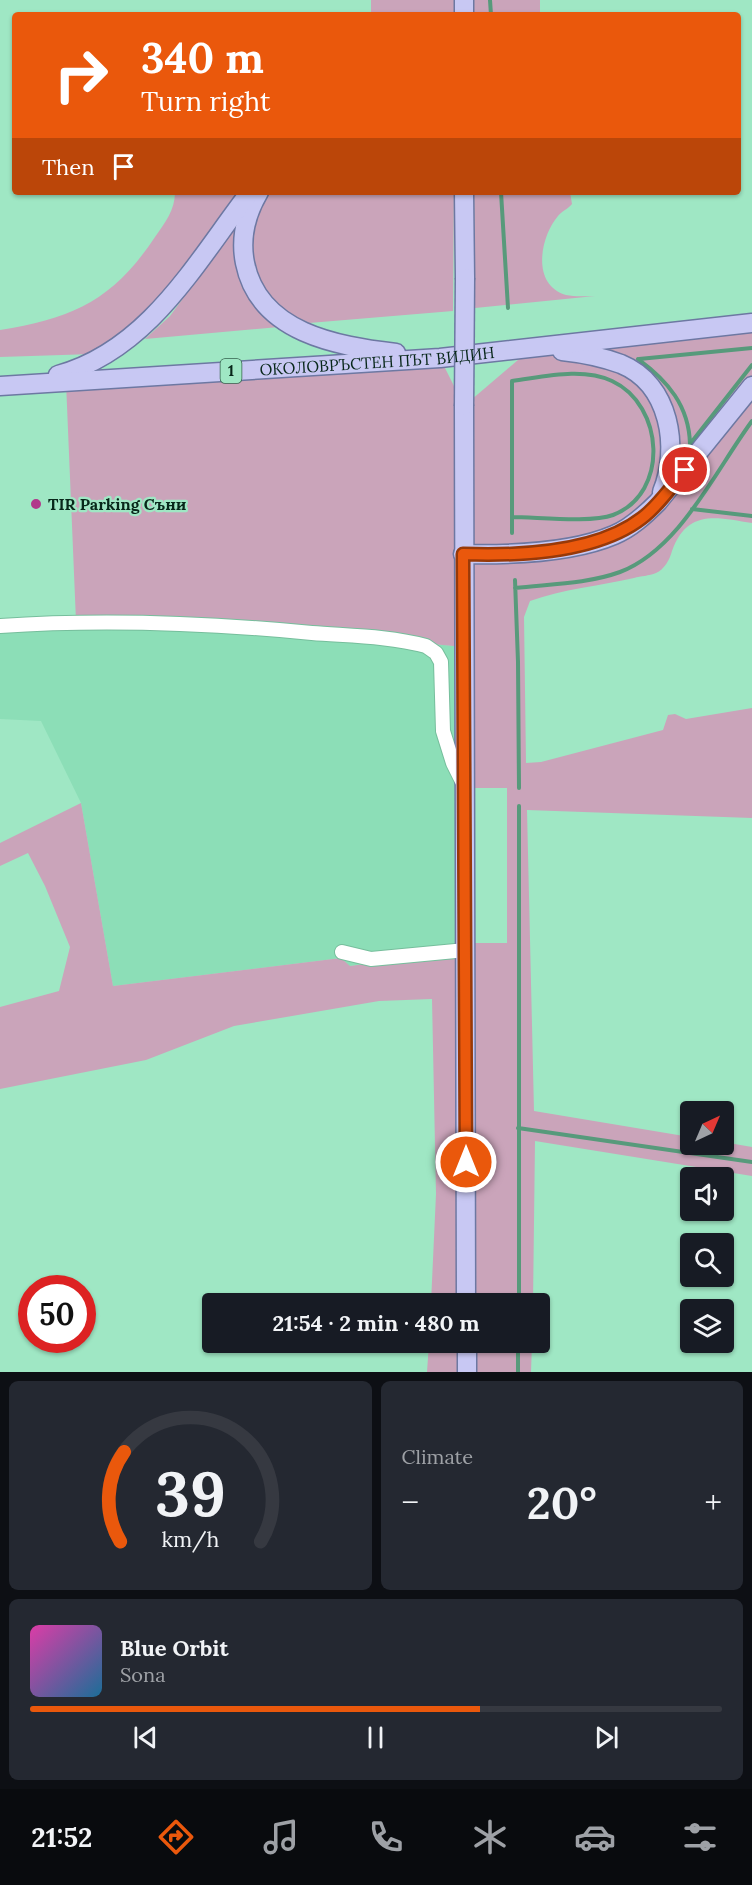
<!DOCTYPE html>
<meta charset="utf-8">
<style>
body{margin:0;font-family:Lora,serif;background:#242831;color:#f1f3f6;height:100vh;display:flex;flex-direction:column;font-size:22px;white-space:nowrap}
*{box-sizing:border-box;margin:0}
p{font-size:20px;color:#9ea1a6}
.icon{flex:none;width:33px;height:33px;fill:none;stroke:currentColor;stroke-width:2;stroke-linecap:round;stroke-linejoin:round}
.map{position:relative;height:1372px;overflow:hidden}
.sheet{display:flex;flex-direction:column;gap:9px;padding:9px;background:#0d0f14;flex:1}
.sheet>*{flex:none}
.hud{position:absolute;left:12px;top:12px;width:729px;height:183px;border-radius:6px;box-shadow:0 2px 4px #0004;background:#ea580c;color:#fff;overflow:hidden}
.needle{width:39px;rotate:44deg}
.tools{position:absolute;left:680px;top:1101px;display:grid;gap:12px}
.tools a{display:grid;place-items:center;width:54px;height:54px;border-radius:6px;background:#171b24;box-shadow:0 2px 4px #0004;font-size:30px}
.speed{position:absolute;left:18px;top:1275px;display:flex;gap:12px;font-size:30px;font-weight:700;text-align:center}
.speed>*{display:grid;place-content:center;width:78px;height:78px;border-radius:50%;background:#171b24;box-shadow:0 2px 4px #0004;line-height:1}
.speed .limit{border:9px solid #d22;background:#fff;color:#111}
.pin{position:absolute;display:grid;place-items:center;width:51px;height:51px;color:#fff;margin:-26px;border:3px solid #fff;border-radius:50%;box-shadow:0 2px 6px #0007}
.me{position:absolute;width:66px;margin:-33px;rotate:0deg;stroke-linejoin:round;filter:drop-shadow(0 0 4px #0008)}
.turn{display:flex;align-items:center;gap:21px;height:126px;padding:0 30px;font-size:27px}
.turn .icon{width:78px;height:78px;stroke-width:2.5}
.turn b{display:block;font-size:42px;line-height:51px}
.then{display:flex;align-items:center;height:57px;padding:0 30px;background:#0003;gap:12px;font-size:22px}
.big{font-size:45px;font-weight:800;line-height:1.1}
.sheet .widget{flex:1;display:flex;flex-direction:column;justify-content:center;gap:9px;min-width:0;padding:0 21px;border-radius:9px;background:#242831}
.sheet .dial{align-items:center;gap:0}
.dial svg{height:156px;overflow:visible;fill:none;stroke:#363941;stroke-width:7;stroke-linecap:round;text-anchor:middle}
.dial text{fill:#f1f3f6;stroke:none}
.song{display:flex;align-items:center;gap:18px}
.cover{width:72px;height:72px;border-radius:9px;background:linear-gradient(135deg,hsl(320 70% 55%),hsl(200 70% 35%))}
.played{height:6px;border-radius:3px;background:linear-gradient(90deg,#ea580c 65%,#363941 65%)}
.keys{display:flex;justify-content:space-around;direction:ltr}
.heat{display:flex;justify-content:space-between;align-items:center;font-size:33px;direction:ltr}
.sheet .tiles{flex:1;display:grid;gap:9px;grid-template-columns:1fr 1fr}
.widget:last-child{grid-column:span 2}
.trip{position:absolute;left:202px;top:1293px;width:348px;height:60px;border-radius:6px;background:#171b24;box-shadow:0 2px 4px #0004;font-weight:800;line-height:60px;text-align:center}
.dock{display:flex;height:96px;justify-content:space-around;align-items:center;background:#090b0e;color:#9ea1a6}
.dock .icon{width:42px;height:42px}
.dock .current{color:#ea580c}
.dock b{font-size:27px;color:#f1f3f6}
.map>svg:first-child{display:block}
.built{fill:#8cdeb7}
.green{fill:#caa4ba}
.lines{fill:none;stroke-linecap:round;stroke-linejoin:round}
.stream{stroke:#579a7b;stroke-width:4}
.minor-casing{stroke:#76be9c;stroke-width:16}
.major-casing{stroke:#6d78a2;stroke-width:21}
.minor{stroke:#fff;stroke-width:14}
.major{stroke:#c8c8f3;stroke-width:18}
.major-bridge-casing{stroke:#6d78a2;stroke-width:21;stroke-linecap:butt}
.major-bridge{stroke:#c8c8f3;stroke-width:18}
.route-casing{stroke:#983908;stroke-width:15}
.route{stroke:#ea580c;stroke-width:10}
.poi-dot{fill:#b1388b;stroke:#9fe7c4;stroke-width:2}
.labels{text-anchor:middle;stroke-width:4.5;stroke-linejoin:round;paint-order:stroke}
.shield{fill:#9fe7c4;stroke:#35614d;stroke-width:1.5}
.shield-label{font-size:15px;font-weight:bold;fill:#08271a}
.street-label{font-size:16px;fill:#08271a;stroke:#9fe7c4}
.poi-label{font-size:16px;font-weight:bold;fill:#08271a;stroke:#9fe7c4;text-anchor:start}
</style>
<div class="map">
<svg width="752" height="1372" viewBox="0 0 752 1372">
<rect width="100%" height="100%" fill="#9fe7c4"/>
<path class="built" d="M0,626l288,4 176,17 2,303 -117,16 -8,-8 -228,28 -32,-183 -40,-82 -41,-2z"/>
<path class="green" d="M371,0h83v15h-83z
M474,0h66v15h-67z
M175,192h67l-80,111 -69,51 -93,3v-27c74,-12 113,-30 155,-93 10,-14 20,-27 20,-45z
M268,192h186l-1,119 -144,12 -27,-13 -14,-13 -12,-20 -6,-25 8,-45z
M474,192h96l2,12c-4,5 -10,7 -14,12 -18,21 -27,69 8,79 9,2 20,1 29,1l-120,12z
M234,229l5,39 40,59 -134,12 25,-23z
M752,323v200c-36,-6 -65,-14 -80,28 -2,8 -8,19 -16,22 -7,3 -15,3 -22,5 -35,8 -71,11 -104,23l-6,16 2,146 15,-1 122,-32 5,-15 7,-1 11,5 66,-11v110l-225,-8 7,301 156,26v7h33v-2l29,5v29l-217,-35 -2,162h-102l5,-109 -4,-195 -53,2 -145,25 -88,34 -146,29v-82l59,-16 11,-44 -25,-61 -17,-33 -28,13v-23l81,-40 32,183 228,-28 9,8 116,-16v-7h41v-155h-41l-2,-141 -85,-8 -303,-18 -10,-239 374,-24 24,48 68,-58z
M429,1343h103l-1,29h-104z"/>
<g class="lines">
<path class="stream" d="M490,0l1,15
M501,192l7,116
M638,359c30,22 51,47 52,85l62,-79
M639,359l113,-11
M692,509l60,7
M512,517c25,0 79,6 101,-2 57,-22 51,-110 -1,-134 -30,-14 -69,-4 -100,0v152
M515,580l3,82 1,126
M515,588c34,-4 72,-4 105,-16 60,-23 95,-101 132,-151
M519,806v498
M518,1128l234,34
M518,1372v-30"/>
<defs>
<path id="minor" d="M0,626c104,-7 208,-3 312,7 37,3 77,3 114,13l10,7 5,9 2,69 10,32 11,22
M342,952l29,7 95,-9"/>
<g id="major">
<path d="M464,15v-15"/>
<path d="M259,192c-13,22 -19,46 -14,71 14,70 92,83 151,90"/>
<path d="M464,192l1,86"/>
<path d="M562,351c19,2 40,6 59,13 49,20 59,84 41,128"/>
<path d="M58,375c91,-25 138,-113 192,-183"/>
<path id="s1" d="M0,386l440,-28 312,-35"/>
<path d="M464,406l2,898"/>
<path d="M463,554c45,1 109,-1 151,-19 17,-7 31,-20 44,-33l94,-116"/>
<path d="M467,1342v30"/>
</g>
</defs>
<use href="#minor" class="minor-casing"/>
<use href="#major" class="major-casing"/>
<use href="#minor" class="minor"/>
<use href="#major" class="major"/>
<defs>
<path id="major-bridge" d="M464,406l1,-128"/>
</defs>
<use href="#major-bridge" class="major-bridge-casing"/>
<use href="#major-bridge" class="major-bridge"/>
</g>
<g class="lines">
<defs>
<path id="route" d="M466,1162l-3,-608c55,2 134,-1 179,-36 16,-12 30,-32 43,-48"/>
</defs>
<use href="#route" class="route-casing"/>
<use href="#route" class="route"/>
</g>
<circle class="poi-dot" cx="36" cy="504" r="6"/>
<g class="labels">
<rect class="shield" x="220.5" y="359" width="21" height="24" rx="4.5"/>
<g class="shield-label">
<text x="231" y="376">1</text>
</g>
<g class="street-label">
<text dy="6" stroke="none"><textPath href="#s1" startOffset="378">ОКОЛОВРЪСТЕН ПЪТ ВИДИН</textPath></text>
</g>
<g class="poi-label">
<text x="48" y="510">TIR Parking Съни</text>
</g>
</g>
</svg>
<div class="tools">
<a><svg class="needle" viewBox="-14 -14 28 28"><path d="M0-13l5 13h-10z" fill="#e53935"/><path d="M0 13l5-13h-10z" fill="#9ea1a6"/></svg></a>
<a><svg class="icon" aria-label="sound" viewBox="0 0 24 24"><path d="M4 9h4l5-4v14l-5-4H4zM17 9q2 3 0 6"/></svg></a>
<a><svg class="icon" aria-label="search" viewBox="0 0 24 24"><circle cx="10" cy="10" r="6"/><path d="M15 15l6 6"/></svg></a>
<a><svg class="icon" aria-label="layers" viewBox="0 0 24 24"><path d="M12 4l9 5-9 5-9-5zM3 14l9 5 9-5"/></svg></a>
</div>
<div class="speed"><div class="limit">50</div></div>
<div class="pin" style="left:685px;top:470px;background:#d93025"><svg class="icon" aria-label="arrive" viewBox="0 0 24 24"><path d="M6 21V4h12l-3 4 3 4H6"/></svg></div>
<svg class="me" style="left:466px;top:1162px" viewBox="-20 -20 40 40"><circle r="17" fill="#ea580c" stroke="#fff" stroke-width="3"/><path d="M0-11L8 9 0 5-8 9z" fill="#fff"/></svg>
<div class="trip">21:54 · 2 min · 480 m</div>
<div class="hud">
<div class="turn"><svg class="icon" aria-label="right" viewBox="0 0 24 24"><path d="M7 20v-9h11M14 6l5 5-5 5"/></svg><div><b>340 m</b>Turn right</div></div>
<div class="then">Then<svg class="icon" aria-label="arrive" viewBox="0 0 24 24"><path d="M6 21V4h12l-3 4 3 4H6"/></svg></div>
</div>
</div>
<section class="sheet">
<div class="tiles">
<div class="widget dial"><svg viewBox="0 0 100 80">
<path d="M14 69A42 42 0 1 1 86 69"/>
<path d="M14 69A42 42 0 0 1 16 23" stroke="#ea580c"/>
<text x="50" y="56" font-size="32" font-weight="700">39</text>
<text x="50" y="72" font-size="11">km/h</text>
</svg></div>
<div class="widget"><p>Climate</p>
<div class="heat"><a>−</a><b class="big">20°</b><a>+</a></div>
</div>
<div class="widget">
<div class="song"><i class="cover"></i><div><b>Blue Orbit</b><p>Sona</p></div></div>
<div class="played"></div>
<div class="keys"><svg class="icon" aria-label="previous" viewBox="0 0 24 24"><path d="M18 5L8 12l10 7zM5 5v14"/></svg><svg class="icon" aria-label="pause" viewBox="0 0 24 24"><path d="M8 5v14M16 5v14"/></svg><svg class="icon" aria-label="next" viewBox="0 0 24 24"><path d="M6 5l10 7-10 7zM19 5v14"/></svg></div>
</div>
</div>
</section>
<nav class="dock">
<b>21:52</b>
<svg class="icon current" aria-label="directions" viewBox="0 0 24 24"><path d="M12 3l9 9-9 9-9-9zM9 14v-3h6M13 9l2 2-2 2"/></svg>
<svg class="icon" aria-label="music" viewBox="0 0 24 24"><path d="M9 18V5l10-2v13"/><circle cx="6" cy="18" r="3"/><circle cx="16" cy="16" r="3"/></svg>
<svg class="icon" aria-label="phone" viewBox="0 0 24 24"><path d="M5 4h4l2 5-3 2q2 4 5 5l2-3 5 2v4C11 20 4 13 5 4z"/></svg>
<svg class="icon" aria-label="climate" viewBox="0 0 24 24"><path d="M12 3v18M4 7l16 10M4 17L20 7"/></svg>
<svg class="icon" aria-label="car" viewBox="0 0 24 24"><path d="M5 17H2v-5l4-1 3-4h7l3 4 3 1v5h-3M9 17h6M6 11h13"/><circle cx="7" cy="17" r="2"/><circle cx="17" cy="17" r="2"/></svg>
<svg class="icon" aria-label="filters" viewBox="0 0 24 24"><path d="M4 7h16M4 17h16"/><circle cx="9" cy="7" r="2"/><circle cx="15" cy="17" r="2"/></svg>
</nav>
